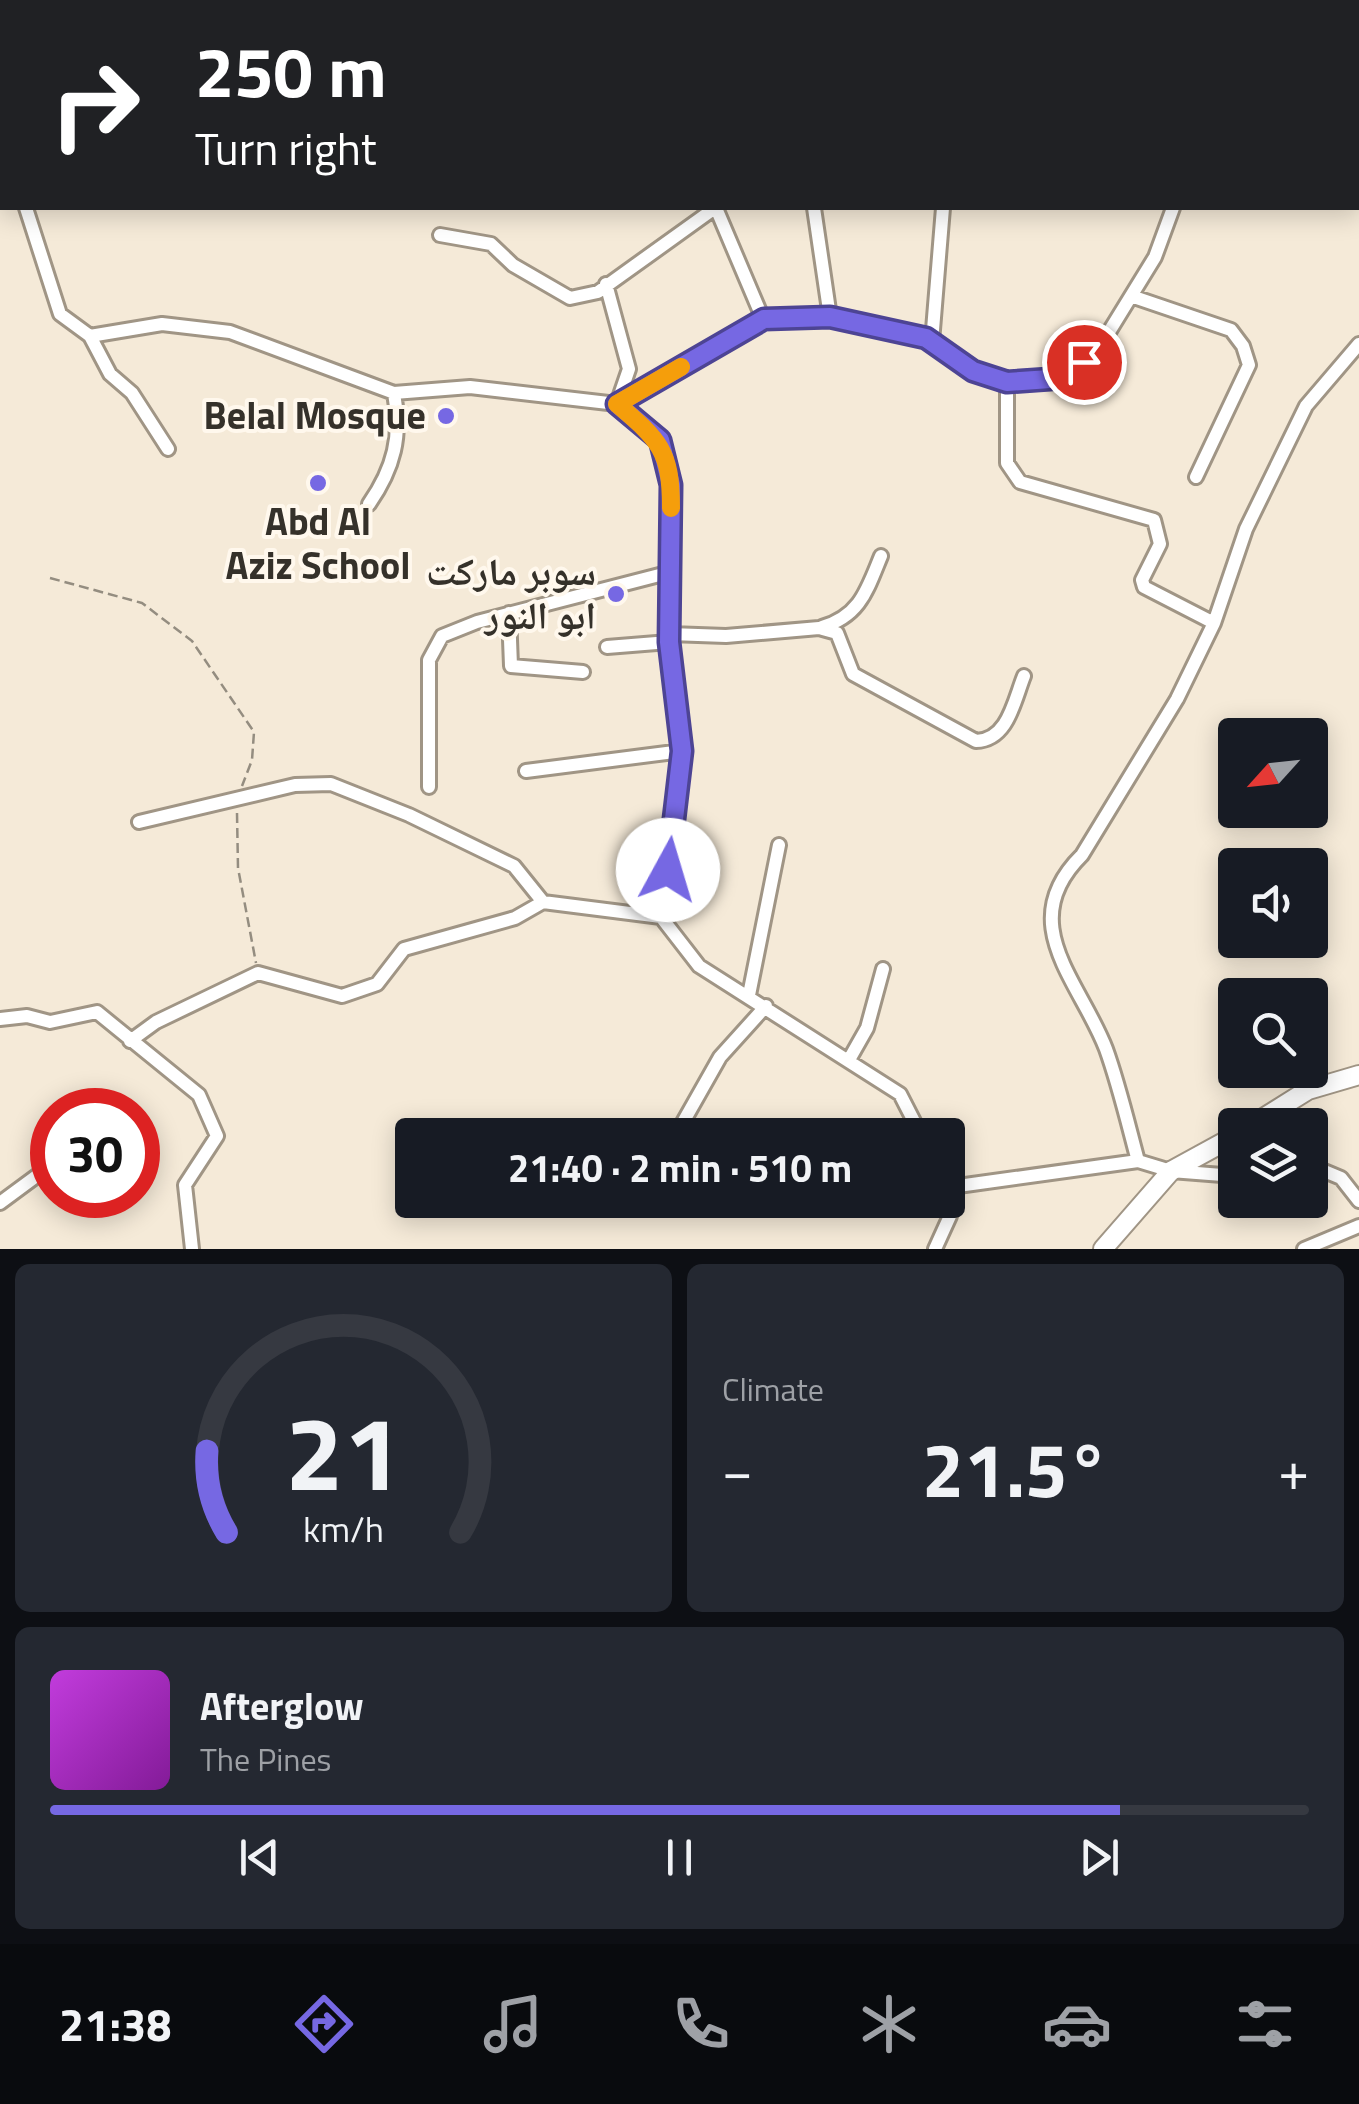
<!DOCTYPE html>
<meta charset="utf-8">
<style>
body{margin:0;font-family:"Titillium Web","Noto Naskh Arabic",sans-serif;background:#242831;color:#f1f3f6;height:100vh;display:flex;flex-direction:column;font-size:38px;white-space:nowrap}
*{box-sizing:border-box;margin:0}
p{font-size:32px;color:#9ea1a6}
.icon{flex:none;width:55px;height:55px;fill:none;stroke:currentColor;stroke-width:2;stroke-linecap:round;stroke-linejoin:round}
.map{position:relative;height:1249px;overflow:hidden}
.details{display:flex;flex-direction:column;gap:15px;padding:15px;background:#0d0f14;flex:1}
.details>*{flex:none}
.top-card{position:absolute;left:0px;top:0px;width:1360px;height:210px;box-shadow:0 5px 25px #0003;background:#202124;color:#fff;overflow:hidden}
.needle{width:65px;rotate:243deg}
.tools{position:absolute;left:1218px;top:718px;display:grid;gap:20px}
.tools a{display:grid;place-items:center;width:110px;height:110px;border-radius:10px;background:#171b24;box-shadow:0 5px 25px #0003;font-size:50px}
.speed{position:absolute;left:30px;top:1088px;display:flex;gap:20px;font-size:50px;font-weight:700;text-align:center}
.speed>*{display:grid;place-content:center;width:130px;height:130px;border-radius:50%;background:#171b24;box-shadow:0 5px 25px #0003;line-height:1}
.speed .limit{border:15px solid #d22;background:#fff;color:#111}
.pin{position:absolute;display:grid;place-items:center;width:85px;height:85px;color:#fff;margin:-42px;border:5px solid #fff;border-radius:50%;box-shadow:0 2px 10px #0007}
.me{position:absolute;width:110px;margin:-55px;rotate:6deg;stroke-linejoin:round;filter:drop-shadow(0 0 8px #0008)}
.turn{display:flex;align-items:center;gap:35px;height:210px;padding:0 30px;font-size:45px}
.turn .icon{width:130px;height:130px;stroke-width:2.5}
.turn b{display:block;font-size:70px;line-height:85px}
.big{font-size:75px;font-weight:700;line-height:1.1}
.details .widget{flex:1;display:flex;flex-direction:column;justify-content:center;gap:15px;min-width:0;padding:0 35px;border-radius:15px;background:#242831}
.details .dial{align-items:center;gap:0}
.dial svg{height:260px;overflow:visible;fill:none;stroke:#363941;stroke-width:7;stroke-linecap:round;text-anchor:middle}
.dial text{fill:#f1f3f6;stroke:none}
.song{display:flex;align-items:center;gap:30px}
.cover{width:120px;height:120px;border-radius:15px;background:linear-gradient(135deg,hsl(290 70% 55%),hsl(290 70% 35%))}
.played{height:10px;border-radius:5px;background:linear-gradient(90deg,#7668e3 85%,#363941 85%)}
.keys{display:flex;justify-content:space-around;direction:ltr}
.heat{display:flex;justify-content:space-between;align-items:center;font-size:55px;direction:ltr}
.details .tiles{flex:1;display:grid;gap:15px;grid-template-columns:1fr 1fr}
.widget:last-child{grid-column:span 2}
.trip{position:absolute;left:395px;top:1118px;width:570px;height:100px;border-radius:10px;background:#171b24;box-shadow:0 5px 25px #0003;font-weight:700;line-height:100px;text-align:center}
.tab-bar{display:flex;height:160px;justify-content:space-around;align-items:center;background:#090b0e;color:#9ea1a6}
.tab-bar .icon{width:70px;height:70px}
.tab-bar .active{color:#7668e3}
.tab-bar b{font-size:45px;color:#f1f3f6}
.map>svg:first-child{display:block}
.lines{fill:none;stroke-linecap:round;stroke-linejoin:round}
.minor-casing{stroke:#a09585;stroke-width:18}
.tertiary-casing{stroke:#a09585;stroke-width:22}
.secondary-casing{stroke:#a09585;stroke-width:22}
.path{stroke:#948d80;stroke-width:2.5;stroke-dasharray:10 5;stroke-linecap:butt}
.minor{stroke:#fff;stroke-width:12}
.tertiary{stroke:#fff;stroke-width:18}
.secondary{stroke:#fff;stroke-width:18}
.route-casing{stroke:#4d4494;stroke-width:25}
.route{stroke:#7668e3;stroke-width:18}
.slow{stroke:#f59e0b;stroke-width:18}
.poi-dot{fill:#7668e3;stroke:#fff8ed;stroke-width:4}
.labels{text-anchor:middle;stroke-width:8;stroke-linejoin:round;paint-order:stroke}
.poi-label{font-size:38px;font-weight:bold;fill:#35312a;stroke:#fff8ed;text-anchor:end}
</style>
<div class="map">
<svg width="1359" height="1249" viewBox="0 0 1359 1249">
<rect width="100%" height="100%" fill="#f5ead8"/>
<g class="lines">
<defs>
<path id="minor" d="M685,0l1,2
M830,0l2,2
M1063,0v2
M1343,0l6,2
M16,2v-2
M754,2l2,-2
M1358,7h1
M0,121h2
M1358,158l1,-1
M0,169l2,2
M26,208l34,106 30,22 72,-12 68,8 164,61 76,-6 147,17 146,-85 67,-2 96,20 47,34 52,12 48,-14 31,-29 51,-83 18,-49
M716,208l47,111
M814,208l16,109
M440,235l51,9 22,21 57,33 28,-6 117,-84
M606,284l23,85 -12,35 43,36 11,45 -2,157 13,109 -21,166 38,49 201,128 21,41
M1131,296l100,34 12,16 6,19 -53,112
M90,336l20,38 22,19 36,56
M932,342l11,-134
M1007,382v81l13,19 134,38 6,24 -18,36 2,7 70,36
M369,504c25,-36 33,-68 25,-111
M509,613l2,53 72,6
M822,627c38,-11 45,-37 59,-71
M670,634l56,2 93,-8 18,5 16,41 123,67c32,-1 38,-40 48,-65
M607,647l62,-5
M526,771l156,-20
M429,787v-127l13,-24 35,-14 194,-50
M139,822l156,-37 36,-1 78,31 105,51 29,36 118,15
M749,995l30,-150
M0,1019l27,-3 23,6 47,-10 102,83 18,41 -32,49 7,64
M130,1041l26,-19 102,-49 84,23 35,-12 27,-35 111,-31 28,-16
M850,1058l17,-30 16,-59
M677,1133l43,-76 46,-51
M1310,1165l31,13 18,23
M1235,1176l-64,-5 -33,-10c-10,-37 -19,-76 -32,-112 -26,-68 -93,-126 -24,-194l95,-156 37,-76 32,-94 60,-123 53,-62
M948,1177l10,9 180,-25
M0,1203l46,-34
M935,1249l15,-33 -3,-15 11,-15
M1304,1249l55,-23"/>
<path id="tertiary" d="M1252,1125l56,-35 51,-15
M1171,1171l64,-35"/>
<path id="secondary" d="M1103,1249l68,-78"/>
</defs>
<use href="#minor" class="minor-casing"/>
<use href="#tertiary" class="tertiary-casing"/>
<use href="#secondary" class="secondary-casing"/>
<path class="path" d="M50,578l92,25 50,38 62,91 -2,28 -10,26
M237,813l1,55 18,95"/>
<use href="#minor" class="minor"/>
<use href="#tertiary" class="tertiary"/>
<use href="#secondary" class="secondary"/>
</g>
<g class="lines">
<defs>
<path id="route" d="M668,870l14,-119 -13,-109 2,-157 -11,-45 -43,-36 147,-85 66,-2 96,21 47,33 34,11 43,-3 34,-17"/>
</defs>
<use href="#route" class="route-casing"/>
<use href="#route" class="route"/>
<path class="slow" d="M671,508c0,-58 -12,-68 -54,-104l64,-37"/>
</g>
<g class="poi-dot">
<circle cx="446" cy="416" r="10"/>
<circle cx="318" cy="483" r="10"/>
<circle cx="616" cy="594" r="10"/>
</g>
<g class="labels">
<g class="poi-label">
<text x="426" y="429">Belal Mosque</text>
<text x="318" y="535" text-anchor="middle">Abd Al<tspan x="318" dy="44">Aziz School</tspan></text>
<text x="596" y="585">سوبر ماركت<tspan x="596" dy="44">ابو النور</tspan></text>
</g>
</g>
</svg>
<div class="tools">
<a><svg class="needle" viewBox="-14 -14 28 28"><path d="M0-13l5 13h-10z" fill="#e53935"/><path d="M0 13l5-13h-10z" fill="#9ea1a6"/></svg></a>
<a><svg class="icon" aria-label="sound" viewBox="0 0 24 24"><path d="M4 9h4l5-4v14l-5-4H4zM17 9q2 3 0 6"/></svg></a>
<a><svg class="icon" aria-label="search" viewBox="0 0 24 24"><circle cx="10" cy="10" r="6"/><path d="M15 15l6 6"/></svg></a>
<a><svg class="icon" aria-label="layers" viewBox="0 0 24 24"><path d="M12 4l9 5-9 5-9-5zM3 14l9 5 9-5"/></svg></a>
</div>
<div class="speed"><div class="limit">30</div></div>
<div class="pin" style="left:1084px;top:362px;background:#d93025"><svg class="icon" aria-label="arrive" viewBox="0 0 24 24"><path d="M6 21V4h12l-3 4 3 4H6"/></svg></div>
<svg class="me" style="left:668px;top:870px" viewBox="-20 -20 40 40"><circle r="19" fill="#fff"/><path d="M0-13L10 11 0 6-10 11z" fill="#7668e3"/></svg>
<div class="trip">21:40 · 2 min · 510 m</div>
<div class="top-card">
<div class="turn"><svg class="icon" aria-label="right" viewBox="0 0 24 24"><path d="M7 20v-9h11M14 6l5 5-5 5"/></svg><div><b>250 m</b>Turn right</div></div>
</div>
</div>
<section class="details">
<div class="tiles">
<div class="widget dial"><svg viewBox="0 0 100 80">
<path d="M14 69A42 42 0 1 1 86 69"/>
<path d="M14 69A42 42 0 0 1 8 44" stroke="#7668e3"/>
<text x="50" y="56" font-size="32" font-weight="700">21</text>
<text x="50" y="72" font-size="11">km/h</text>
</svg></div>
<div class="widget"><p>Climate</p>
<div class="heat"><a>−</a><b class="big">21.5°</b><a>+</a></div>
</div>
<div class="widget">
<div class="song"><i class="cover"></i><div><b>Afterglow</b><p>The Pines</p></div></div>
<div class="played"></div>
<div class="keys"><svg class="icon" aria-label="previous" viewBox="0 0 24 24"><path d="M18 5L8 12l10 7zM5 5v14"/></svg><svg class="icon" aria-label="pause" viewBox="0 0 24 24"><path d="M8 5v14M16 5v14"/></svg><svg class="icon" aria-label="next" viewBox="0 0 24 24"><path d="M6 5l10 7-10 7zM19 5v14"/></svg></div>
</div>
</div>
</section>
<nav class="tab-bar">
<b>21:38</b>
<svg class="icon active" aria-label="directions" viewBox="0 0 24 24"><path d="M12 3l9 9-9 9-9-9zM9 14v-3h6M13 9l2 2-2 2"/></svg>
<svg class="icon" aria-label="music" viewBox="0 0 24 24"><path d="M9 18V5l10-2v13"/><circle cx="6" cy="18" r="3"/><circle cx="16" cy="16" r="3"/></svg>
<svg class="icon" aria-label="phone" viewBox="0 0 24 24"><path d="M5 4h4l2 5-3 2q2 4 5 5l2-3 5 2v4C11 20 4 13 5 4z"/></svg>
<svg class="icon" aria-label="climate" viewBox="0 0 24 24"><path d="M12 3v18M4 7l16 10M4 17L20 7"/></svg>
<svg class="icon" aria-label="car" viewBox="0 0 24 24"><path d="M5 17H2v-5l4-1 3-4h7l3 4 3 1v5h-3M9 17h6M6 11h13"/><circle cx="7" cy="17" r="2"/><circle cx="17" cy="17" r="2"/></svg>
<svg class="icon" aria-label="filters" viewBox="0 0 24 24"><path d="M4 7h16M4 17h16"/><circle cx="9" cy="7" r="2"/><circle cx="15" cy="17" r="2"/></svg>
</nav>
